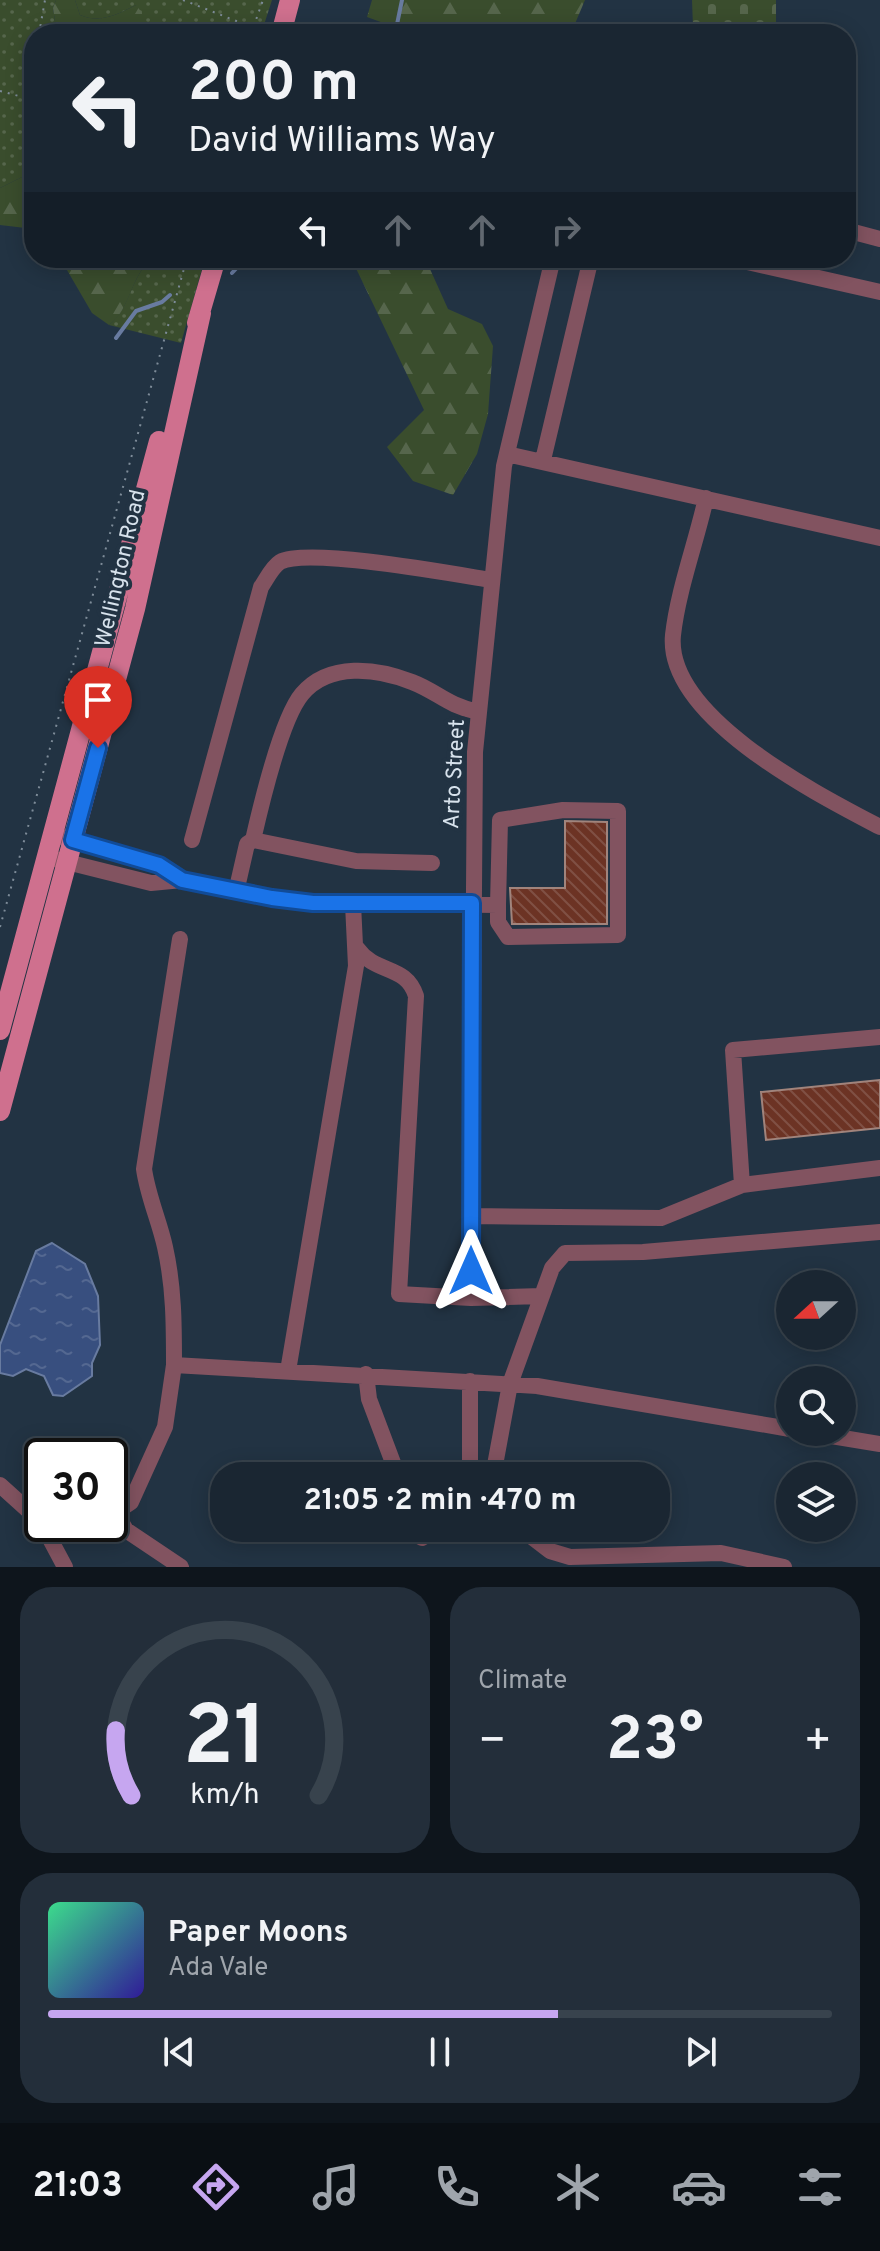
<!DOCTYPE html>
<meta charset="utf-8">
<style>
body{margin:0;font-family:Overpass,sans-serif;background:#232e3a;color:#f1f3f6;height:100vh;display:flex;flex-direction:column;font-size:30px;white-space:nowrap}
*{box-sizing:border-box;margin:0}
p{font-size:26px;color:#9fa5ac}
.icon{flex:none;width:44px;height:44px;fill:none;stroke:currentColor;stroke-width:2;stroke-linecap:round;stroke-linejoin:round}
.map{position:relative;height:1567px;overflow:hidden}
.drawer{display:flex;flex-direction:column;gap:20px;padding:20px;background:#0e151c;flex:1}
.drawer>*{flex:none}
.hud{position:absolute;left:24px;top:24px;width:832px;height:244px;border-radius:32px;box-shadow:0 4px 20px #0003,0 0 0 2px #38434d;background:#1a2632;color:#f1f3f6;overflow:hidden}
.needle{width:52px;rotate:249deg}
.controls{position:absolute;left:776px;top:1270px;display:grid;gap:16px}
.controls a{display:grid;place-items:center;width:80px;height:80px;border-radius:50%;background:#1a2632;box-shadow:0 4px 20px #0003,0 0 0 2px #38434d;font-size:40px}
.speed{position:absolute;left:24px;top:1438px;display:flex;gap:16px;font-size:40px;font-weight:700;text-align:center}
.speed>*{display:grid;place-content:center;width:104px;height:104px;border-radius:50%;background:#1a2632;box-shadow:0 4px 20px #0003,0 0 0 2px #38434d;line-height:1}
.speed .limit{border:4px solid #111;border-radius:12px;background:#fff;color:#111}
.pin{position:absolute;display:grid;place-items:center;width:68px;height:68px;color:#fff;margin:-82px -34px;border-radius:50% 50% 50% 0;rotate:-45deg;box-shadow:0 0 8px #0007}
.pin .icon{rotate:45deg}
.me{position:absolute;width:88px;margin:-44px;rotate:0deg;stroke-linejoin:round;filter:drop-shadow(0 0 6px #0008)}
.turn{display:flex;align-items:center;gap:28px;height:168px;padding:0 32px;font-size:36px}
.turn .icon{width:104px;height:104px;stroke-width:2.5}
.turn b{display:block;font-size:56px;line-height:68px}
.lanes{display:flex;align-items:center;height:76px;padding:0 32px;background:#0003;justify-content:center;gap:40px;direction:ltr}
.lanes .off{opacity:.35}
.big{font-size:60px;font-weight:700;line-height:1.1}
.drawer .widget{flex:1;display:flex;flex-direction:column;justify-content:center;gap:12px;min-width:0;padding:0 28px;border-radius:32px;background:#232e3a}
.drawer .dial{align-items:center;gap:0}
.dial svg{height:208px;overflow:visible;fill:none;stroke:#38434d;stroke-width:7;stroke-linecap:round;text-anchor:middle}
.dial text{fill:#f1f3f6;stroke:none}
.song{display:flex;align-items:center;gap:24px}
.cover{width:96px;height:96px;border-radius:12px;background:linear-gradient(135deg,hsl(150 70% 55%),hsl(250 70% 35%))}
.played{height:8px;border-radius:4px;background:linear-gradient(90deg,#c6a6f0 65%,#38434d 65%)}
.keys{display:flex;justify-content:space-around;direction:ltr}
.heat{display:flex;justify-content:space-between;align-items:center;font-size:44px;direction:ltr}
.drawer .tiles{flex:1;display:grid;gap:20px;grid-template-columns:1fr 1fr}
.widget:last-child{grid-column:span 2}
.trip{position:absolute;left:210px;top:1462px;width:460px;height:80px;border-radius:32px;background:#1a2632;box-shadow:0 4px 20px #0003,0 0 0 2px #38434d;font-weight:700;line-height:80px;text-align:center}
.tab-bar{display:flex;height:128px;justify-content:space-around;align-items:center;background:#0a0f14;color:#9fa5ac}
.tab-bar .icon{width:56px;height:56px}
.tab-bar .on{color:#c6a6f0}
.tab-bar b{font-size:36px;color:#f1f3f6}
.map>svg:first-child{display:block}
.grass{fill:url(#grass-dots)}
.forest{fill:url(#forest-firs)}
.cemetery{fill:url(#cemetery-stones)}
.water{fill:url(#water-ripples);stroke:#687ba0;stroke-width:2}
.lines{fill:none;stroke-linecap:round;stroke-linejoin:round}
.stream{stroke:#687ba0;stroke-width:4}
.building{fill:url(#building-back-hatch);stroke:#a1847c;stroke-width:2}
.path{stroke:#7e8c99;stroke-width:2;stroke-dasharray:2 6;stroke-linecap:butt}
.minor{stroke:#825360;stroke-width:16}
.major{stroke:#cf708e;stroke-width:20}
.route-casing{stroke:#114b97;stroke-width:20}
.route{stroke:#1a73e8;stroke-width:14}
.labels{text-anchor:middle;stroke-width:8;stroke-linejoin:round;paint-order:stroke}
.street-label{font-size:22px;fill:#d7e2ec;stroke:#223343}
</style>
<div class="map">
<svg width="880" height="1567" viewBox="0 0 880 1567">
<defs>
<pattern id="grass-dots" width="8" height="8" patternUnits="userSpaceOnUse" patternTransform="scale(2)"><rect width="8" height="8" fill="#3a4d2d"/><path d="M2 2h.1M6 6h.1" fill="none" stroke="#56664c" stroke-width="1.8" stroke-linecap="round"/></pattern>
<pattern id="forest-firs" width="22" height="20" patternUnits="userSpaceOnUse" patternTransform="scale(2)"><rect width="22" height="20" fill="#3a4d2d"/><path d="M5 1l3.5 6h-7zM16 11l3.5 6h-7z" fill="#56664c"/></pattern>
<pattern id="cemetery-stones" width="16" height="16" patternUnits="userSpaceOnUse" patternTransform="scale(2)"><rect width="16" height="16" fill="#3a4d2d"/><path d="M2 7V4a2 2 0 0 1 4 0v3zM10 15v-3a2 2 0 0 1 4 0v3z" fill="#56664c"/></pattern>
<pattern id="water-ripples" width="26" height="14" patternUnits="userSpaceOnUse" patternTransform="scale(2)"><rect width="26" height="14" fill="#384f7f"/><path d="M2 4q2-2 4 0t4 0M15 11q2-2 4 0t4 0" fill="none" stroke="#546891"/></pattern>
<pattern id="building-back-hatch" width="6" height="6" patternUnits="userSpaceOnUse" patternTransform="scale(2)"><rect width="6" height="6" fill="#6c3324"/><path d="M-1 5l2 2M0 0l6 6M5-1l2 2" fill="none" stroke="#805044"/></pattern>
</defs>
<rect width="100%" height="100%" fill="#223343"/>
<path class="grass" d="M0,0h56l-3,8 4,26h-23v137l-34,17z
M75,0h197l-11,34h-121l-4,-29c-18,9 -36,19 -56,10z
M152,258h53l-24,85 -72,-18c22,-17 20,-46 43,-67z"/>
<path class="forest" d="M56,0h19l5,15c20,9 38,-1 56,-10l6,8 -1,18 -84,3 -4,-26z
M372,0h213l-11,26 -163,7 -44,-16z
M34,171v58l-34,-4v-37z
M60,258h92c-23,21 -21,51 -43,67l-17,-12z
M351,258h74l23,51 34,15 11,22 -5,68 -11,40 -24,41 -40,-14 -26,-34 37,-37z"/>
<path class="cemetery" d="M692,0h84v25l-83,2z"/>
<path class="water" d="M52,1243l33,21 13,32 2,49 -8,18v13l-29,20 -10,-1 -9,-19 -18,-7 -13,7 -13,-3v-28l36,-94z"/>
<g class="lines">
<path class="stream" d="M395,34l7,-34
M232,273l14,-15
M116,338l20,-27 26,-9 8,-7"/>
</g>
<path class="building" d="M565,821l42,1v102h-95l-2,-36h55z
M880,1080v48l-114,12 -5,-48z"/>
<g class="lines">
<path class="path" d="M183,0l71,28
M39,34l6,-34
M251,34l12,-34
M0,91l34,9
M0,927l187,-669"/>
<path class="minor" d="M846,230l34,9
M730,258l150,34
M507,454l373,84
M543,460l48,-202
M706,498c-10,45 -28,92 -33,137 -8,82 146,160 207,192
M61,837l98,28 23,15 90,18 41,5 185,2 2,-85 63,-10 55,1v124l-110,2 -10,-15v-17
M192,840l69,-253c5,-7 11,-20 19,-25 28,-15 174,12 211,18
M253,840c8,-35 28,-121 49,-146 27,-32 75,-26 110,-12 26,10 34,23 66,30
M55,859l96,24 31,-3
M236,892l11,-48 6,-4 103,21 76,2
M357,948c19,27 49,16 59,48l-17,298 72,4 70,-2
M742,1185l-9,-135 147,-13
M472,1216l189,2 81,-33 138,-17
M471,1298l4,-546 29,-286 49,-208
M174,1365c0,-40 0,-78 -9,-118 -6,-27 -17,-50 -21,-78l36,-230
M288,1371l68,-405 -3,-62
M366,1374l3,25 29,77
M807,1432l73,12
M470,1476v-95
M493,1476l17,-92 42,-116 13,-15 78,-1 237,-20
M0,1485l41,37 24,45
M116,1513l10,17 55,37
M110,1516l21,-14 34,-75 9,-62 363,21 253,43
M418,1528l4,10
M520,1528l30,23 20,6 151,-4 63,14"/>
<path class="major" d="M281,34l9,-34
M197,323l19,-65
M0,1030l159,-589
M0,1111l135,-502 66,-296"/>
</g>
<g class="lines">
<defs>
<path id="route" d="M98,748l-25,92 86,25 23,15 90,18 41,5h159l-1,368"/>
</defs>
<use href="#route" class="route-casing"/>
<use href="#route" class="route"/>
</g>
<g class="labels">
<g class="street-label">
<text transform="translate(119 568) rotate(-77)" y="8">Wellington Road</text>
<text transform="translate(453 774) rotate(-87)" y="8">Arto Street</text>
</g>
</g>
</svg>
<div class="controls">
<a><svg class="needle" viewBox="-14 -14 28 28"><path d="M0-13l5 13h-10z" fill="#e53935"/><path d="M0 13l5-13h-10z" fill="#9fa5ac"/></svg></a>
<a><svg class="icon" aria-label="search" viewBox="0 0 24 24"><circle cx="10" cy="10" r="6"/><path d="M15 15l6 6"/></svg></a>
<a><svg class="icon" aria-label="layers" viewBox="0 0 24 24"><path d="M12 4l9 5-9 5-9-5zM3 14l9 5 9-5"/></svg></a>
</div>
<div class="speed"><div class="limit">30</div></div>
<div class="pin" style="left:98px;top:748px;background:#d93025"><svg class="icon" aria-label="arrive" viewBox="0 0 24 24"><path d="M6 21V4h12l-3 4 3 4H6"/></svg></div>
<svg class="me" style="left:471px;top:1271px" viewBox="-20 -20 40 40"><path d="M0-17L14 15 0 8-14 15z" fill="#1a73e8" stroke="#fff" stroke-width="4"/></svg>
<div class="trip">21:05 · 2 min · 470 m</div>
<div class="hud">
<div class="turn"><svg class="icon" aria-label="left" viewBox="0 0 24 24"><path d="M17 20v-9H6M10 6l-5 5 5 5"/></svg><div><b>200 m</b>David Williams Way</div></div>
<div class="lanes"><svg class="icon" aria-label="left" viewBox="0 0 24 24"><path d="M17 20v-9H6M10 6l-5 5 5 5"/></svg><svg class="icon off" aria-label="ahead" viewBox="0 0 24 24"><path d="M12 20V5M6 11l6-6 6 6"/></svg><svg class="icon off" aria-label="ahead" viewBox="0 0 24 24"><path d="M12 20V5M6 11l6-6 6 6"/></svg><svg class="icon off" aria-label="right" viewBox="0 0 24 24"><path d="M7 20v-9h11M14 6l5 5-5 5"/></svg></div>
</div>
</div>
<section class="drawer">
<div class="tiles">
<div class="widget dial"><svg viewBox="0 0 100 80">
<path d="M14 69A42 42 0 1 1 86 69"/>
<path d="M14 69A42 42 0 0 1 8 44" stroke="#c6a6f0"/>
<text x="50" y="56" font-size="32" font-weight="700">21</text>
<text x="50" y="72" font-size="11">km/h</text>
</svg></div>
<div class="widget"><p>Climate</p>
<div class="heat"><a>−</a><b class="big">23°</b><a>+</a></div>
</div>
<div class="widget">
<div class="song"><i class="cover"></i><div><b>Paper Moons</b><p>Ada Vale</p></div></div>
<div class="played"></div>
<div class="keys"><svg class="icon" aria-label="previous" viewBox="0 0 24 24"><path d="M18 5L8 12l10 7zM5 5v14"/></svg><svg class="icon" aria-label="pause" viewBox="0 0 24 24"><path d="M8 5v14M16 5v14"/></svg><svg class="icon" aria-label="next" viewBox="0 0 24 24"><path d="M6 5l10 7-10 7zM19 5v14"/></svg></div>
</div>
</div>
</section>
<nav class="tab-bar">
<b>21:03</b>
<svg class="icon on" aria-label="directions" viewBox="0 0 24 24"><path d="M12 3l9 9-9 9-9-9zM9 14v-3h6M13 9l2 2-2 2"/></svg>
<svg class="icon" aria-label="music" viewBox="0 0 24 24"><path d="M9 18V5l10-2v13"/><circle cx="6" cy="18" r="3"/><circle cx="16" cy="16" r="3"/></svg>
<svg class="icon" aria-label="phone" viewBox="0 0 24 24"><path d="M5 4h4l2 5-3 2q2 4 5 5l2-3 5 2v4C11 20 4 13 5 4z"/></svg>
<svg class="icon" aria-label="climate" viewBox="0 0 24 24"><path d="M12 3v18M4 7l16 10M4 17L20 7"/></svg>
<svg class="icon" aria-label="car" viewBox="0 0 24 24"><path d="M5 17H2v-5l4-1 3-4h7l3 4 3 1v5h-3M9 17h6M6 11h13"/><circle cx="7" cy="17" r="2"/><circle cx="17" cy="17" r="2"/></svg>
<svg class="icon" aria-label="filters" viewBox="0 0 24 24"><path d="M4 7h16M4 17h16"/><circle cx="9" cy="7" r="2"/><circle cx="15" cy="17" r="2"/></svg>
</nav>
